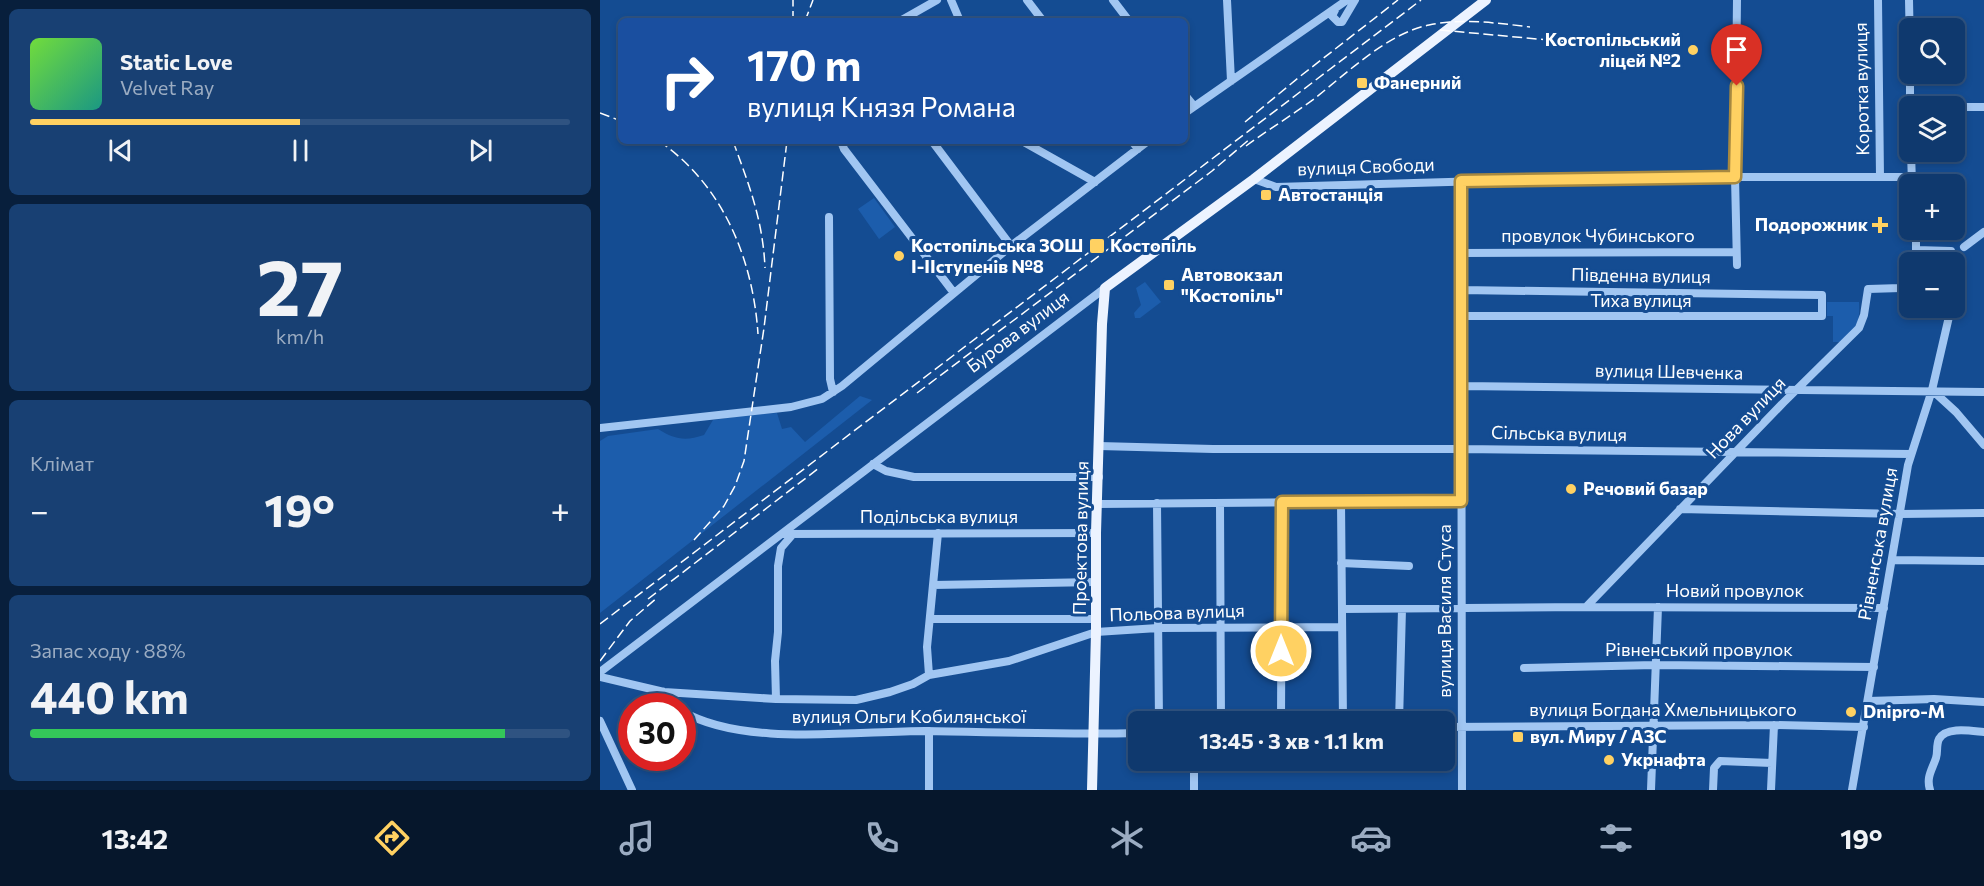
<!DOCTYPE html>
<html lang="uk">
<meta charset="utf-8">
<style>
body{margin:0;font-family:Commissioner,sans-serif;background:#184073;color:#f1f3f6;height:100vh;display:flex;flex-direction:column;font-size:22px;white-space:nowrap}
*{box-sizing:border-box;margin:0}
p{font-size:20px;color:#9bacc2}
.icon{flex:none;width:33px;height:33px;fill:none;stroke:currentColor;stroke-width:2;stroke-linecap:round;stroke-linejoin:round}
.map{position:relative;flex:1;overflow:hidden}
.panel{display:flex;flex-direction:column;gap:9px;padding:9px;background:#081f3c;width:600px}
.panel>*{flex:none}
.hud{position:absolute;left:18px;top:18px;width:570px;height:126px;border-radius:9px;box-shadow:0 3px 9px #0003,0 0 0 2px #2f5381;background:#1a4fa0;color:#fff;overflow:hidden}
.fabs{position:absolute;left:1299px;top:18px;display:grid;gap:12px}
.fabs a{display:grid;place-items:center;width:66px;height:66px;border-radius:9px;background:#0f396e;box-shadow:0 3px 9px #0003,0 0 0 2px #2f5381;font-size:30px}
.speed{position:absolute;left:18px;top:693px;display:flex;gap:12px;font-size:30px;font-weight:700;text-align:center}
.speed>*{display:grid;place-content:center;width:78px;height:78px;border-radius:50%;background:#0f396e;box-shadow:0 3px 9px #0003,0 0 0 2px #2f5381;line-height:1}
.speed .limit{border:9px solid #d22;background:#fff;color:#111}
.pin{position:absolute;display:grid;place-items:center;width:51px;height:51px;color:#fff;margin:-62px -26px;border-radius:50% 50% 50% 0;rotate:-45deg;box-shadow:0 0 6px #0007}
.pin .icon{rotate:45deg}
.me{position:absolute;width:66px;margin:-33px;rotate:0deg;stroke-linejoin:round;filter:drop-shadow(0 0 4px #0008)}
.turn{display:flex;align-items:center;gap:21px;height:126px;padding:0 30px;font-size:27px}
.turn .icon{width:78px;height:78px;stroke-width:2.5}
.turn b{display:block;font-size:42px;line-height:51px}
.big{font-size:45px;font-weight:700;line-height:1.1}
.panel .tile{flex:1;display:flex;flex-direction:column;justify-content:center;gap:9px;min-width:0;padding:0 21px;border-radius:9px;background:#184073}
.panel .dial{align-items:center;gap:0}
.dial b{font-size:78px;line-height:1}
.song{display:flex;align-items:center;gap:18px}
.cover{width:72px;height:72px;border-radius:9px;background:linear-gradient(135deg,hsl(100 70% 55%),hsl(170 70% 35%))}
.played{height:6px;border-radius:3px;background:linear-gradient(90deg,#ffd162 50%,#2f5381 50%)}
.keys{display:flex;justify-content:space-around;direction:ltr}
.heat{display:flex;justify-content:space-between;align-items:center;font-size:33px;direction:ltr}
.charge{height:9px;border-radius:4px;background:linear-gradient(90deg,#34c759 88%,#2f5381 0)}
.trip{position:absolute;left:528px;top:711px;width:327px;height:60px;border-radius:9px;background:#0f396e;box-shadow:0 3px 9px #0003,0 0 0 2px #2f5381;font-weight:700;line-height:60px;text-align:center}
.menu{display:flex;height:96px;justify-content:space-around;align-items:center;background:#06172c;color:#9bacc2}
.menu .icon{width:42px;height:42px}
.menu .current{color:#ffd162}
.menu b{font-size:27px;color:#f1f3f6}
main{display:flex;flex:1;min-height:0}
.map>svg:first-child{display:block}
.green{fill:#1c5dac}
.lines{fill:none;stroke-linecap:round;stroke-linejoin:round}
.minor{stroke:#a1c6f2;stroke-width:8}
.major{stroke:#ecf3ff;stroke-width:10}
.rail{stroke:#fff;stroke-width:1.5;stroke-dasharray:10 4.5;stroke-linecap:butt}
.route-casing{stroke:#a68840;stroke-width:15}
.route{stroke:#ffd162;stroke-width:10}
.poi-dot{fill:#ffd162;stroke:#144c92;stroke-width:2}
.labels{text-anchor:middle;stroke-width:6;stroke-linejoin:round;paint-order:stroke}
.poi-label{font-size:18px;font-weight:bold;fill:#fff;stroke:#144c92;text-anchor:start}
.street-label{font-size:18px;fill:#fff;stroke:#144c92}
</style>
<main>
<section class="panel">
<div class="tile">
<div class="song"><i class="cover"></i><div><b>Static Love</b><p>Velvet Ray</p></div></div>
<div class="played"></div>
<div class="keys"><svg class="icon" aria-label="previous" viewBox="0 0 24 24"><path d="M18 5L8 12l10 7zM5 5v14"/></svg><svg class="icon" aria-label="pause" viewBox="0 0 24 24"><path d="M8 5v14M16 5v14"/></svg><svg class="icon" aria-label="next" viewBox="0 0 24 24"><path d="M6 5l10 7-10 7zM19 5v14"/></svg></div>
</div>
<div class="tile dial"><b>27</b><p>km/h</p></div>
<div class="tile"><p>Клімат</p>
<div class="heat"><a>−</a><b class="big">19°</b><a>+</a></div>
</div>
<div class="tile"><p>Запас ходу · 88%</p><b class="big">440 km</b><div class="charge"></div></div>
</section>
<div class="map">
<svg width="1384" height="790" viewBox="0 0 1384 790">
<rect width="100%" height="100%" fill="#144c92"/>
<path class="green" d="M274,198l21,29 -16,12 -21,-30z
M545,282l16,20 -21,16h-5l-1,-5 7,-8 -5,-17z
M1227,302h32c1,22 -2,25 -17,40h-9v-26h-6z
M260,396l12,4 -272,213v-172l8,-5 50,-7c17,11 28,12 46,6l9,-15 41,-6 23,-1 5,16 9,-2 14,15z"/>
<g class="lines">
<path class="minor" d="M351,0l9,21
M427,0l16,21
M513,0l16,21
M627,0l4,81
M1278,0l2,177
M1309,0l1,50
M736,8l-4,8 6,6h4l13,-22
M237,21h1
M300,21l37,-21
M1310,74v32
M585,95l9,11
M1354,107h30
M585,113l162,-113
M241,141l3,8 110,144
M332,141l79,105
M422,141l73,41
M532,141l6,8
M1311,152l1,32
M654,179l22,8 347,-10h288
M861,181l1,609
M229,217l1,162 3,13
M1316,230v32
M1364,247l20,-15
M1316,250l35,1
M861,253l275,-1
M1137,265l-2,-88 2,-177
M861,290l361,5v21h-361
M1354,290l6,-25 -1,-6
M861,386l523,6
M1332,390l24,22 28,33
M0,428l191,-21 31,-8 20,-13 169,-140 137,-105
M499,446l114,3h248l450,5
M273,464l13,7 28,6h185
M741,502l2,220
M557,503l2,219
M620,503l1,219
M497,504l364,-3
M1080,509l220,5 84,-1
M182,534l314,-1
M1292,560l92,1
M741,563l68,3
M333,585l163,-3
M986,607l298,1
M742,609l244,-2 197,-204 76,-75 5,-13 4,-26 33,-1 9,-4
M330,619h166
M924,668l131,-3 219,2
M0,672l505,-384
M329,675l-2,-28 11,-114
M0,677l64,15 112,7 80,1 34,-8 23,-8 16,-9 80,-14 87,-29 62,-4 184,-1
M64,692l12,14
M176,699l-1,-38 3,-29v-66l3,-18 12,-14
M1268,701l66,-2 50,3
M82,711c60,36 173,20 243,20 71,1 142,4 213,2
M0,721l32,69
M681,722l1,-220
M799,722l3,-113
M844,727l330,-2 90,2
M594,760v30
M329,790v-59
M1051,790l7,-183
M1113,790l1,-22 6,-7 52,2
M1171,790l3,-65
M1252,790l56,-325 24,-75 19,-82
M1330,790c-4,-13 2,-20 6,-32 2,-6 0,-13 3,-19 7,-13 33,-8 45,-7"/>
<path class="major" d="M492,790l4,-158v-99l6,-209 3,-36 149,-109 232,-179"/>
<path class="rail" d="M193,21v-21
M205,21l8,-21
M840,30l130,12
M0,113l21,8
M645,122l53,-44 100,-78
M59,141c64,44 94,118 99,193
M133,141c16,44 30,79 32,127
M646,146c22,-16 46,-31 68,-47 33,-26 74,-66 115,-74 33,-7 68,-2 101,2
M317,393l295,-222 39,-33
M94,540l30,-34 11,-20 9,-25 20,-133 23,-187
M48,599l171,-131
M0,624l821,-624
M0,661l30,-40 28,-24"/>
</g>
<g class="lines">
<defs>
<path id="route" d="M681,651l1,-149 179,-1v-320l274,-4 2,-91"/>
</defs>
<use href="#route" class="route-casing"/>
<use href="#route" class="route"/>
</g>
<g class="poi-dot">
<circle cx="1093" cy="50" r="6"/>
<rect x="756" y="77" width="12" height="12" rx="3"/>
<rect x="660" y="189" width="12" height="12" rx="3"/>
<path d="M1277 216h6v6h6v6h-6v6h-6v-6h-6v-6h6z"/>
<rect x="489" y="238" width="16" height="16" rx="3"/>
<circle cx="299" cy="256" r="6"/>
<rect x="563" y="279" width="12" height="12" rx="3"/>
<circle cx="971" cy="489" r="6"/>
<circle cx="1251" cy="712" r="6"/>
<rect x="912" y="731" width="12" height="12" rx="3"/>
<circle cx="1009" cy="760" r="6"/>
</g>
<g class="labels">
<g class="poi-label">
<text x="1081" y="46" text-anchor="end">Костопільський<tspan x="1081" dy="21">ліцей №2</tspan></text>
<text x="774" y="89">Фанерний</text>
<text x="678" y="201">Автостанція</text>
<text x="1268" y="231" text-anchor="end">Подорожник</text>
<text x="311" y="252">Костопільська ЗОШ<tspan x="311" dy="21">І-ІІступенів №8</tspan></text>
<text x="510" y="252">Костопіль</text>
<text x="581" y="281">Автовокзал<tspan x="581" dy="21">"Костопіль"</tspan></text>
<text x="983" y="495">Речовий базар</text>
<text x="1263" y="718">Dnipro-M</text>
<text x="930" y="743">вул. Миру / АЗС</text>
<text x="1021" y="766">Укрнафта</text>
</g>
<g class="street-label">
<text transform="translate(1262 89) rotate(-91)" y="6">Коротка вулиця</text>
<text transform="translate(766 167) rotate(-2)" y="6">вулиця Свободи</text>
<text x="998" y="242">провулок Чубинського</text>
<text transform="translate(1041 276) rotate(1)" y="6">Південна вулиця</text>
<text x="1041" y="307">Тиха вулиця</text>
<text transform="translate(418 332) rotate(-37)" y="6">Бурова вулиця</text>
<text transform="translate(1069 372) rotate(1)" y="6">вулиця Шевченка</text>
<text transform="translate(1146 418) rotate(-46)" y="6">Нова вулиця</text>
<text transform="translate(959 434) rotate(1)" y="6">Сільська вулиця</text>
<text x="339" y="523">Подільська вулиця</text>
<text transform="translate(481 538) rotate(-89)" y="6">Проектова вулиця</text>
<text transform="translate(1278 544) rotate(-80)" y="6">Рівненська вулиця</text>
<text x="1135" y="597">Новий провулок</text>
<text transform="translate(845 611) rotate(-90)" y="6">вулиця Василя Стуса</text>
<text transform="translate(577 613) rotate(-2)" y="6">Польова вулиця</text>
<text x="1099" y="656">Рівненський провулок</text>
<text x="1063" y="716">вулиця Богдана Хмельницького</text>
<text x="309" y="723">вулиця Ольги Кобилянської</text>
</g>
</g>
</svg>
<div class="fabs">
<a><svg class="icon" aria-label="search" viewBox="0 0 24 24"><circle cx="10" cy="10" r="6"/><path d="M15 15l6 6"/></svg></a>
<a><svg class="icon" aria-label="layers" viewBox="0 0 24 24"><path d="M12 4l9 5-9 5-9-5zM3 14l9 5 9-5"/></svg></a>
<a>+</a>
<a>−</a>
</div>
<div class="speed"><div class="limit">30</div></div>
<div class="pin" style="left:1137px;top:86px;background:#d93025"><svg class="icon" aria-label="arrive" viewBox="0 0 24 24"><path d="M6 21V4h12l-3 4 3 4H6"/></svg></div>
<svg class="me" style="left:681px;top:651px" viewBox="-20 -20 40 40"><circle r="17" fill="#ffd162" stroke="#fff" stroke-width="3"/><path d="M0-11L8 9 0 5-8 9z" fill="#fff"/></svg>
<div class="trip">13:45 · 3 хв · 1.1 km</div>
<div class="hud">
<div class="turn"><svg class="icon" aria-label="right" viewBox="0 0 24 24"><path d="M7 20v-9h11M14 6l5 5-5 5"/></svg><div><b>170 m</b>вулиця Князя Романа</div></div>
</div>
</div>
</main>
<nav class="menu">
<b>13:42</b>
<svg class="icon current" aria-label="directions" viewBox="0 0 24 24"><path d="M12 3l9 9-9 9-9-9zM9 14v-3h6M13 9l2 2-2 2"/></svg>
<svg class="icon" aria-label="music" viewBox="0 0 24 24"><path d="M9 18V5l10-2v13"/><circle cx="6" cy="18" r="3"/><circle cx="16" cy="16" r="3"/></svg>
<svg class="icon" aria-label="phone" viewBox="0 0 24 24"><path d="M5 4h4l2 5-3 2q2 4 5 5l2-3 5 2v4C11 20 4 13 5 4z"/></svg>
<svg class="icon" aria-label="climate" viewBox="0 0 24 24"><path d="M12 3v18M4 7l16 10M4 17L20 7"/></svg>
<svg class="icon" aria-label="car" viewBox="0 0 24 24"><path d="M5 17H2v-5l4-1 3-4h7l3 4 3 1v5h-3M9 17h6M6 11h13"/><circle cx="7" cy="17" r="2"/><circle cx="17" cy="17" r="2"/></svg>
<svg class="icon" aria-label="filters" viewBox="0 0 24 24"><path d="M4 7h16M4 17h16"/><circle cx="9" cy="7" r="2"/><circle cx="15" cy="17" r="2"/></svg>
<b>19°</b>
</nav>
